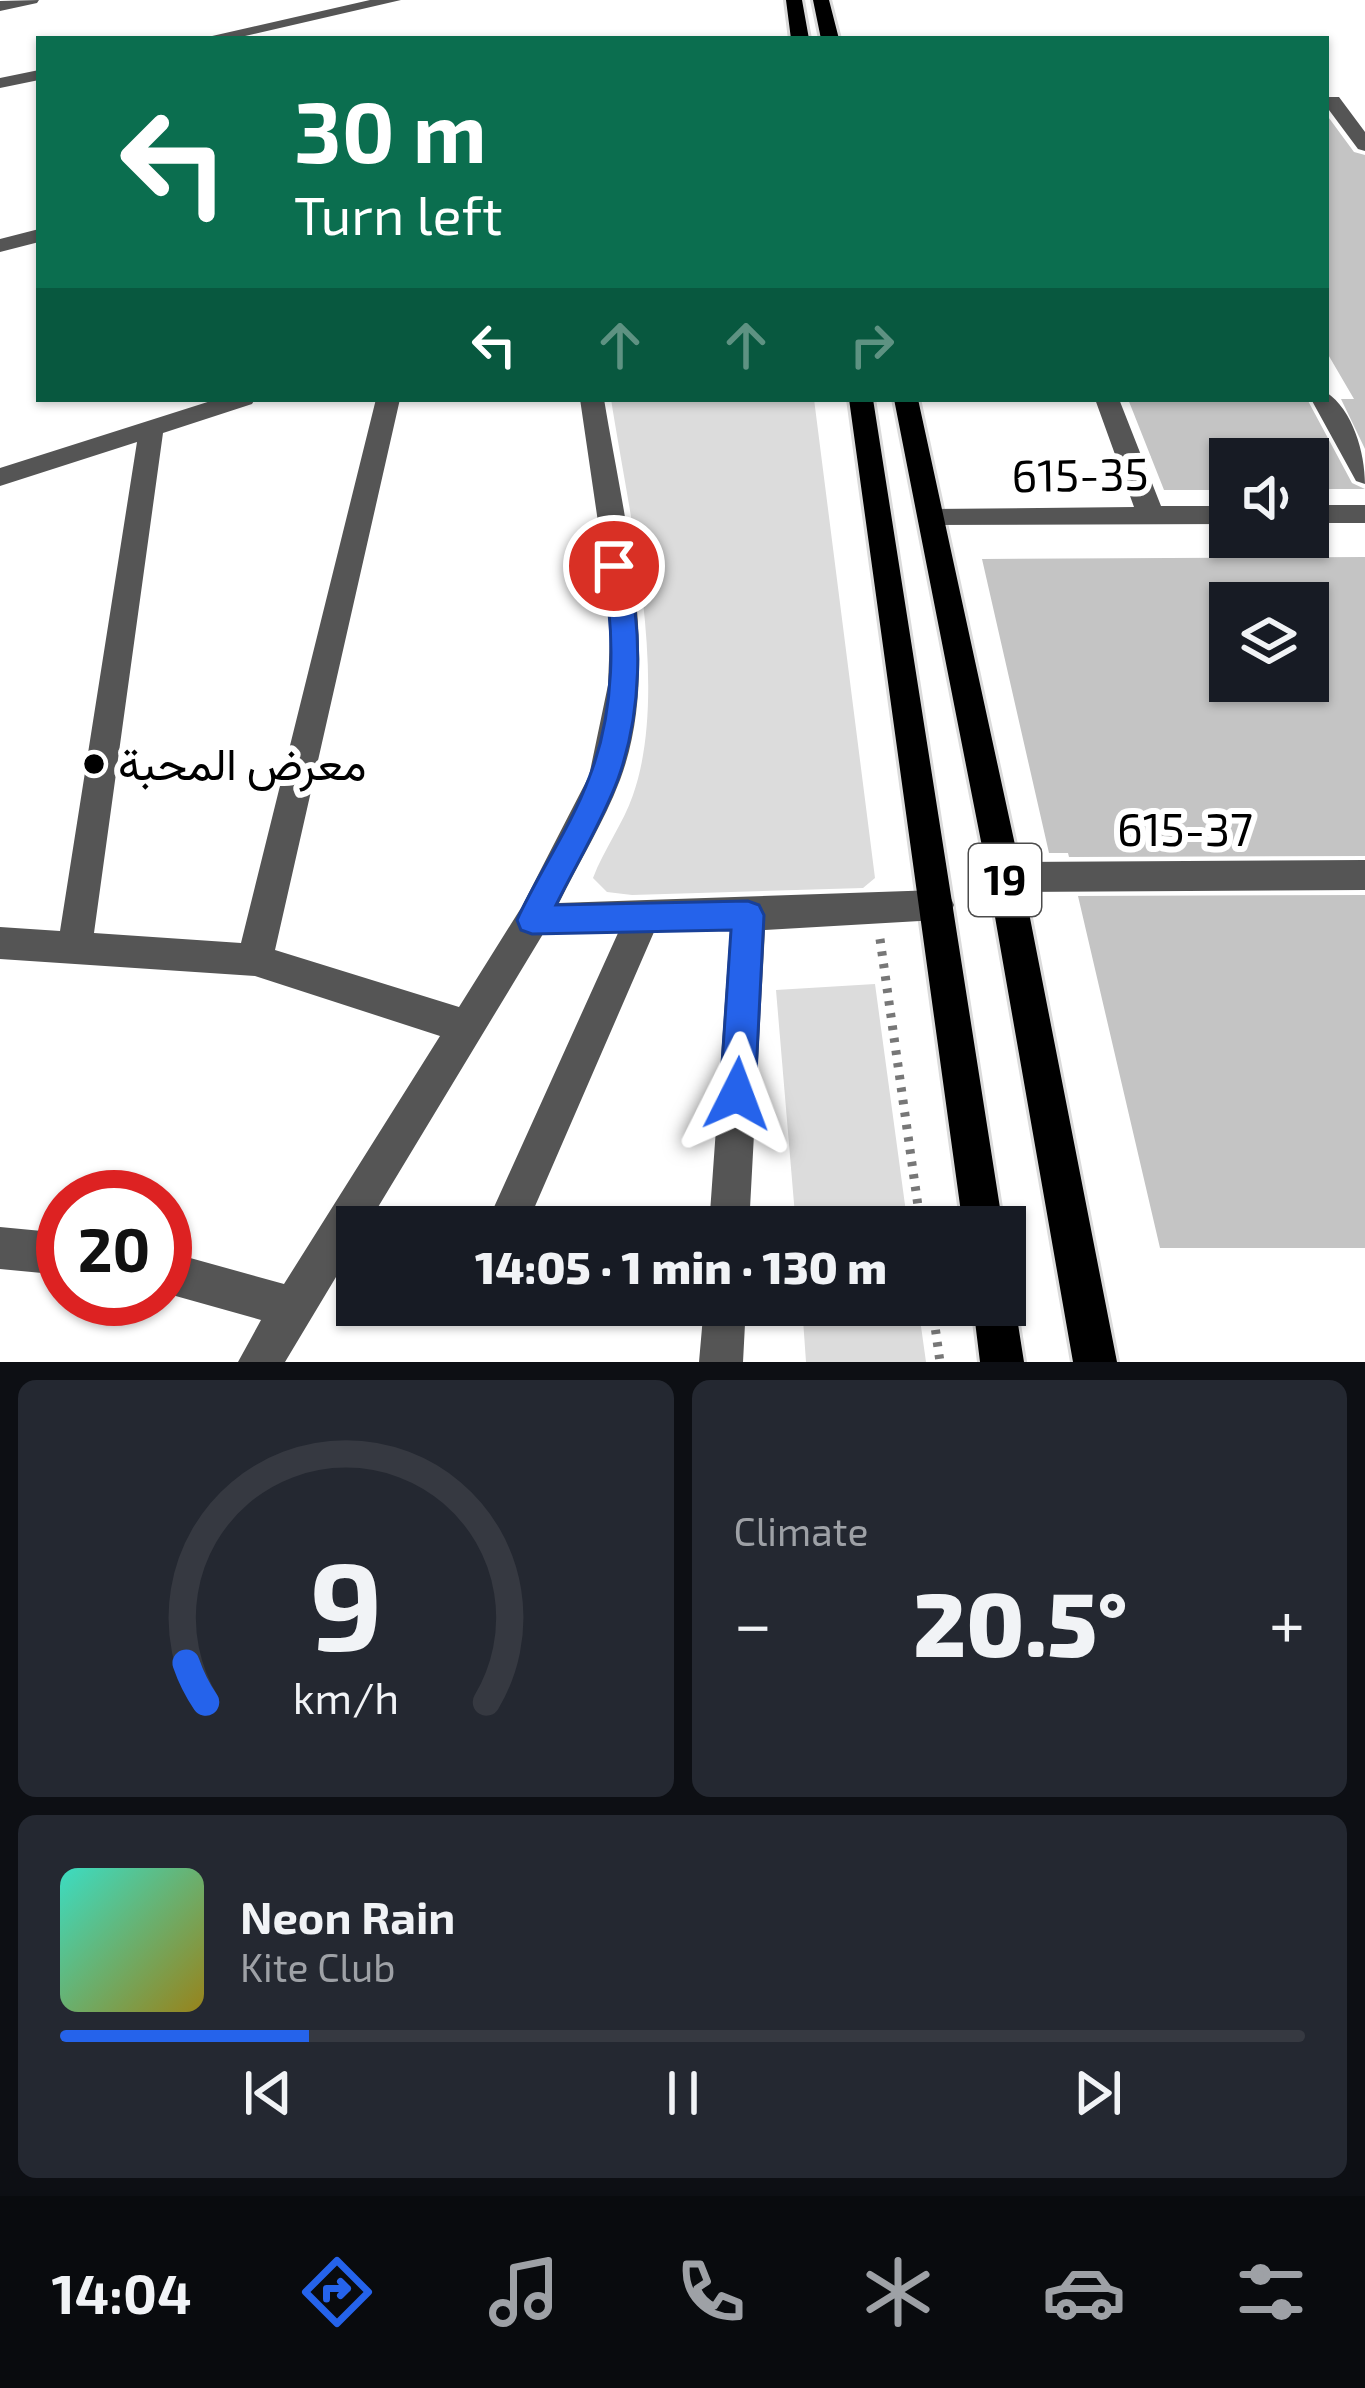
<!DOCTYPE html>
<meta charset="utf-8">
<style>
body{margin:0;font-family:"Exo 2",Vazirmatn,sans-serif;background:#242831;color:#f1f3f6;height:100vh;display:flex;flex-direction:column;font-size:45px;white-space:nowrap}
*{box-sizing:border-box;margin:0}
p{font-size:39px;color:#9ea1a6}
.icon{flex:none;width:66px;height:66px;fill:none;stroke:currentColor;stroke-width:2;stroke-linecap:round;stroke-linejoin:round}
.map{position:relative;height:1362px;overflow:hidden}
.details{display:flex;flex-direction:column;gap:18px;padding:18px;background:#0d0f14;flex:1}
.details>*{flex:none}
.guide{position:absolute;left:36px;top:36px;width:1293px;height:366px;border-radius:0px;box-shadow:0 3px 9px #0004;background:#0b6e4f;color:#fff;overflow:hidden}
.buttons{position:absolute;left:1209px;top:438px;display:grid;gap:24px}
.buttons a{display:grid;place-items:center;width:120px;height:120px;border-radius:0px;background:#171b24;box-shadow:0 3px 9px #0004;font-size:60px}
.speed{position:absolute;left:36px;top:1170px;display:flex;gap:24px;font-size:60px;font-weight:700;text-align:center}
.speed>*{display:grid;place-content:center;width:156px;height:156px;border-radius:50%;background:#171b24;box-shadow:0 3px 9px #0004;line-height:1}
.speed .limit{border:18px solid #d22;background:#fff;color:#111}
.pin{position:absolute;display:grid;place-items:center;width:102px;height:102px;color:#fff;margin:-51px;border:6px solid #fff;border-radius:50%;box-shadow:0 3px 12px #0007}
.me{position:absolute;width:132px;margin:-66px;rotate:3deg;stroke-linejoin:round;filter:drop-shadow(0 0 9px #0008)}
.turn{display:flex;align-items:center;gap:42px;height:252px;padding:0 60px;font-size:54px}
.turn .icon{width:156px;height:156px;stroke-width:2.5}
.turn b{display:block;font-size:84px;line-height:102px}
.lanes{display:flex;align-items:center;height:114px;padding:0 60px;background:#0003;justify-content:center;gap:60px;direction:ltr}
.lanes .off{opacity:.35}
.big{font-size:90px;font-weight:800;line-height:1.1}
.details .tile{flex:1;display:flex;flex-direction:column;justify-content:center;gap:18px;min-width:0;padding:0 42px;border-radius:18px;background:#242831}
.details .dial{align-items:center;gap:0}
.dial svg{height:312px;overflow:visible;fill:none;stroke:#363941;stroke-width:7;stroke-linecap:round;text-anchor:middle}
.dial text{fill:#f1f3f6;stroke:none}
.song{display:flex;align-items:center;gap:36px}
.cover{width:144px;height:144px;border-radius:18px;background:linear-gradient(135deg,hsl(170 70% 55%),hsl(50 70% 35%))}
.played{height:12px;border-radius:6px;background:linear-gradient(90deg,#2563eb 20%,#363941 20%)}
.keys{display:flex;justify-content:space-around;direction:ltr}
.heat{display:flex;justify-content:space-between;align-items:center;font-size:66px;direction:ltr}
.details .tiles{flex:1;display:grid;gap:18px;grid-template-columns:1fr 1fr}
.tile:last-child{grid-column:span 2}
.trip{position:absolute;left:336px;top:1206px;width:690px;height:120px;border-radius:0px;background:#171b24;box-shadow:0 3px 9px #0004;font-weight:800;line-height:120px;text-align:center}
.menu{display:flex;height:192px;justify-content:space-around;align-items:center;background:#090b0e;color:#9ea1a6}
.menu .icon{width:84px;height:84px}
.menu .current{color:#2563eb}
.menu b{font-size:54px;color:#f1f3f6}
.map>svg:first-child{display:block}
.green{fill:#dcdcdc}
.building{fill:#c4c4c4;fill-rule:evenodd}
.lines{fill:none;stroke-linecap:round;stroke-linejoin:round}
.major-casing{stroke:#dbdbdb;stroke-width:6}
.path{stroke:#777;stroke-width:9;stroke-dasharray:4.5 8;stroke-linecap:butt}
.minor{fill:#555;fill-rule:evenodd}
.major{fill:#000;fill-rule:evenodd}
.route{fill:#2563eb;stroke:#184099;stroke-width:3}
.poi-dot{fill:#000;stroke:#fff;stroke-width:4.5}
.labels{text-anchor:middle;stroke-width:12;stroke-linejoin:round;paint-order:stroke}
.shield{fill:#fff;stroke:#4c4c4c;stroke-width:3}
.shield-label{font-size:42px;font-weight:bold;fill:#000}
.street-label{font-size:45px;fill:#000;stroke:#fff}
.poi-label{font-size:45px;fill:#000;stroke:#fff;text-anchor:start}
</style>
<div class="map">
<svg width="1365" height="1362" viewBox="0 0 1365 1362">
<rect width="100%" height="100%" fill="#fff"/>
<path class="green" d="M611,399h203l61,479 -12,10 -231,7 -25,-3 -14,-14c11,-29 30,-54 40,-83 38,-108 -5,-285 -22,-396z
M875,984l33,243h-112l-20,-237z
M802,1305h116l8,57h-120z"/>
<path class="building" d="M1326,114l28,38 11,3v294l-24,-50h13l-28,-48z
M1128,399h179l45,84 13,6h-57v-30h-78v31h-66z
M1365,557v299l-296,1 -1,-4h-19l-67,-294zM1230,603h78v78h-78z
M1365,895v353h-205l-82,-352z"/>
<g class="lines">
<defs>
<path id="major" d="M786,0h16l7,39h-18z
M813,0h16l10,39h-18z
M849,399h24l130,828h-40z
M894,399h24l104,478 95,485h-44l-85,-485z
M1005,1288l10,17 9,57h-44l-7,-57h32z"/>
</defs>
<use href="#major" class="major-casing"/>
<path class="path" d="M880,939l41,288
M932,1305l8,57"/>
<path class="minor" d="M39,0l-2,3 -37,8v-10z
M370,0h31l-169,39h-33z
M39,70v10l-39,8v-10z
M1326,97h13l26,35v19l-7,-2 -32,-43z
M39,229v13l-39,10v-13z
M1326,392c27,18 39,61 39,92l-9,-3 -45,-82h15z
M217,399h38l-3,5 -89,29 -69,500 147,10 135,-544h24l-125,551 184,57 62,-99 68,-132 19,-91 3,-74 -31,-212h24c19,116 59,267 16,381 -16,42 -41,82 -61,123l378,-13 12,4 5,11 -5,11 -12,4 -172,10 -16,297h-40l21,-296 -76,1 -128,295h-41l133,-294 -75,1 -177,293h-9v15l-72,120h-47l23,-42 -96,-27v-42l119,33 156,-248 -185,-60 -255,-17v-32l60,4 77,-489 -137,44v-18z
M1095,399h24l42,107h69v18l-308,1 -4,-7 4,-7 9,-2 203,-2z
M1308,505h57v18h-57z
M1365,860v30l-360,2 -12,-4 -5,-11 5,-11 12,-4z
M0,1227l63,6v42l-63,-6z
M704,1305h42l-3,57h-44z"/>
<use href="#major" class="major"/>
</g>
<path class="route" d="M614,557l13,9c16,67 15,146 -9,213 -16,43 -42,85 -62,126l192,-4 11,4 5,10 -9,179 -5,12 -13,5 -12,-5 -5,-12 11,-164 -199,4 -11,-4 -4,-10c22,-48 54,-93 72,-142 26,-66 27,-145 13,-212z"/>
<circle class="poi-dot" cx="94" cy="764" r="12"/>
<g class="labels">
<rect class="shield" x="969" y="844" width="72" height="72" rx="9"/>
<g class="shield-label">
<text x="1005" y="895">19</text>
</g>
<g class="street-label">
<text transform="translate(1080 475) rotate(-1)" y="16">615-35</text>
<text x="1185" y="846">615-37</text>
</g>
<g class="poi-label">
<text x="118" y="780">معرض المحبة</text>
</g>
</g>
</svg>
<div class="buttons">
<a><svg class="icon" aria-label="sound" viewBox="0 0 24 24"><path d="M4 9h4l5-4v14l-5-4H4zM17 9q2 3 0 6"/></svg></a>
<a><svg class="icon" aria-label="layers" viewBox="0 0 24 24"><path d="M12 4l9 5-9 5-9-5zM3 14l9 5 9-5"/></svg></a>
</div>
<div class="speed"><div class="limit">20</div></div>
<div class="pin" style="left:614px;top:566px;background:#d93025"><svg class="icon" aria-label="arrive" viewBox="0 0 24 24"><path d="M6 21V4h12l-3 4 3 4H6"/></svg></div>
<svg class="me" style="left:737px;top:1094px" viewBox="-20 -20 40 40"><path d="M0-17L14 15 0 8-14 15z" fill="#2563eb" stroke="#fff" stroke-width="4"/></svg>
<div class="trip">14:05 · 1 min · 130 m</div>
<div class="guide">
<div class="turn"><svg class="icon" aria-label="left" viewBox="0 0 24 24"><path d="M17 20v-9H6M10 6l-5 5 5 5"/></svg><div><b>30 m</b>Turn left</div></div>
<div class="lanes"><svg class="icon" aria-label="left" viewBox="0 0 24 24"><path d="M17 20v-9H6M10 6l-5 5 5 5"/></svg><svg class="icon off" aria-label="ahead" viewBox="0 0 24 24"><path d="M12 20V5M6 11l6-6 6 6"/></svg><svg class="icon off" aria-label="ahead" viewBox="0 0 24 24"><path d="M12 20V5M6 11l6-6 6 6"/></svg><svg class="icon off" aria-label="right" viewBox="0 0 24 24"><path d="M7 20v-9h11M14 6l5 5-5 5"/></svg></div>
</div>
</div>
<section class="details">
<div class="tiles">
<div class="tile dial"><svg viewBox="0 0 100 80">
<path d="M14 69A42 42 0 1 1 86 69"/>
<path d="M14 69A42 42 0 0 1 9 59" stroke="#2563eb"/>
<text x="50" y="56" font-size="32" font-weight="700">9</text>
<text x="50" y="72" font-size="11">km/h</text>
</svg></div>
<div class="tile"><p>Climate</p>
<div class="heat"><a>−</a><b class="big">20.5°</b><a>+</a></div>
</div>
<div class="tile">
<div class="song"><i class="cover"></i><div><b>Neon Rain</b><p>Kite Club</p></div></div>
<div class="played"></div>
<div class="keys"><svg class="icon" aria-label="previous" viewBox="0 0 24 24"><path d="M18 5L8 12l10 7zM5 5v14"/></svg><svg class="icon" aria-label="pause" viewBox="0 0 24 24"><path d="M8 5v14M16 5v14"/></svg><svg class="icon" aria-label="next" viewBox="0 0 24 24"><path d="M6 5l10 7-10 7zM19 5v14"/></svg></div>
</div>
</div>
</section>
<nav class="menu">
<b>14:04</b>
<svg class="icon current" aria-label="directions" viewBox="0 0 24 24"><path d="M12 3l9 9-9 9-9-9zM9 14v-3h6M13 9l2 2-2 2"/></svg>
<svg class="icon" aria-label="music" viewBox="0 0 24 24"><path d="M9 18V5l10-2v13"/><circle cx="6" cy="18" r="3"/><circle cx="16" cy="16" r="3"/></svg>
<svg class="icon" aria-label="phone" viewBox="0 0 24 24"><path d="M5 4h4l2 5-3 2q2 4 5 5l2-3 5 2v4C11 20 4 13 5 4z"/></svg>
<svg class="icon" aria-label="climate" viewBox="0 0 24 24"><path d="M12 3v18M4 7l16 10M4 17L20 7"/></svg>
<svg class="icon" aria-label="car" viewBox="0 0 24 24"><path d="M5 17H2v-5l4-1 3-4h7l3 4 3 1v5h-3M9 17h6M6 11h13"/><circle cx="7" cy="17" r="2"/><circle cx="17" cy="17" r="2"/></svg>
<svg class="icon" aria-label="filters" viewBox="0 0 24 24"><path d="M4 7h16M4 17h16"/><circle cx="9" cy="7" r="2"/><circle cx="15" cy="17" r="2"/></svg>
</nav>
